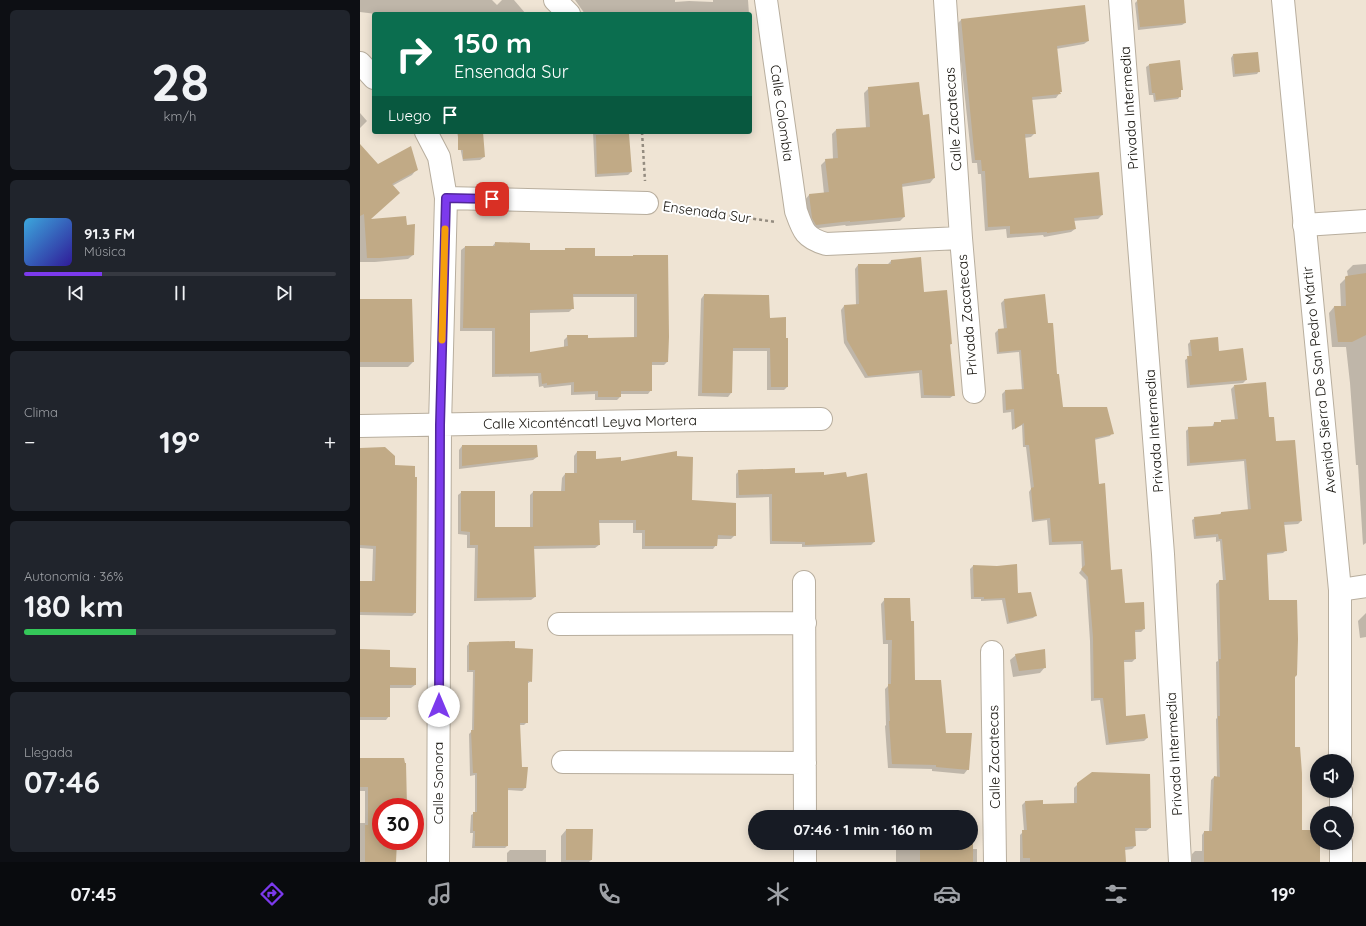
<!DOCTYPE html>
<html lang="es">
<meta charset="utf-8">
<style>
body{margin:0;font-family:Quicksand,sans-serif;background:#20242c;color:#f1f3f6;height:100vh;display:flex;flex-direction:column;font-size:15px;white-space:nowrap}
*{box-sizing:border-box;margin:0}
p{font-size:13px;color:#9ea1a6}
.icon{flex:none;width:22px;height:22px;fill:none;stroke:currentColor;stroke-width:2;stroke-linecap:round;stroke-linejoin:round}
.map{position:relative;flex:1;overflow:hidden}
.details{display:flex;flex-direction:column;gap:10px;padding:10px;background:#0d0f14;width:360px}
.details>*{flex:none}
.guide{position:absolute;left:12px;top:12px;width:380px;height:122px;border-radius:4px;box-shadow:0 2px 10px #0003;background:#0b6e4f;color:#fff;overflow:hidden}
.controls{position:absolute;left:950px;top:754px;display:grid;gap:8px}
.controls a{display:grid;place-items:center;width:44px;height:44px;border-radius:50%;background:#171b24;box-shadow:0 2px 10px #0003;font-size:20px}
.speed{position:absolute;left:12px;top:798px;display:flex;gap:8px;font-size:20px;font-weight:700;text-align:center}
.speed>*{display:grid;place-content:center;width:52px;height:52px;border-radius:50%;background:#171b24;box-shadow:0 2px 10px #0003;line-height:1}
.speed .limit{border:6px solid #d22;background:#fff;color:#111}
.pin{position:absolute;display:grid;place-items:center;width:34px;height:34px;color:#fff;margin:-17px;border-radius:8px;box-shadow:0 2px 6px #0006}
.me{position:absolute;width:44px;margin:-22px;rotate:0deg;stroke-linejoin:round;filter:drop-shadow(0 0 3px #0008)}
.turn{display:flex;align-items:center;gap:14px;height:84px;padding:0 16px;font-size:18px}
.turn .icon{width:52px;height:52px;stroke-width:2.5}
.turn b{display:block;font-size:28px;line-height:34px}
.then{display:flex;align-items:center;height:38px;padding:0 16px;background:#0003;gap:8px;font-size:15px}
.big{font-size:30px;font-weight:700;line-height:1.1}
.details .tile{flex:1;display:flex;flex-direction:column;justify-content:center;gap:6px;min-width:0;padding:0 14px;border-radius:6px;background:#20242c}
.details .dial{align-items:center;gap:0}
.dial b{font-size:52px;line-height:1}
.song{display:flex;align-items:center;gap:12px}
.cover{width:48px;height:48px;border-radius:6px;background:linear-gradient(135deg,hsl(200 70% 55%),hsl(250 70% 35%))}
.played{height:4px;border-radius:2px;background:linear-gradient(90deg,#7c3aed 25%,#363941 25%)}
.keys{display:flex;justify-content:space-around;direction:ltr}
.heat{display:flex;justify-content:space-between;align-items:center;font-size:22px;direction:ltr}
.charge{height:6px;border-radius:3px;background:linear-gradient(90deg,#34c759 36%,#363941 0)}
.trip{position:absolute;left:388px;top:810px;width:230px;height:40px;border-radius:20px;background:#171b24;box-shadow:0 2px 10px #0003;font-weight:700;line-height:40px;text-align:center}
.tabs{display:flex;height:64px;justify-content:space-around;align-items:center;background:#090b0e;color:#9ea1a6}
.tabs .icon{width:28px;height:28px}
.tabs .current{color:#7c3aed}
.tabs b{font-size:18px;color:#f1f3f6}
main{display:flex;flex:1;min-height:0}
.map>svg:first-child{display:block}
.shadow{fill:#0003;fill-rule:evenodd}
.building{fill:#c1aa86;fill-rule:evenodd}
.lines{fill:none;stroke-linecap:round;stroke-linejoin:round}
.minor-casing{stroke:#b8ae9e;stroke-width:24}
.tertiary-casing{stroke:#b8ae9e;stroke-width:24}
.path{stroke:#948c80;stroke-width:2.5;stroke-dasharray:3 3;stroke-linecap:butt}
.minor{stroke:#fff;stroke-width:22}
.tertiary{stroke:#fff;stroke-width:22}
.route-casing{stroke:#51269a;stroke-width:10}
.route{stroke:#7c3aed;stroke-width:7}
.slow{stroke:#f59e0b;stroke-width:7}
.labels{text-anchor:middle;stroke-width:4;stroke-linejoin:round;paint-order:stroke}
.street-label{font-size:14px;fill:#13100a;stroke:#fff}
</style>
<main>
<section class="details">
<div class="tile dial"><b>28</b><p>km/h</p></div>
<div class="tile">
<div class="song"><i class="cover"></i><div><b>91.3 FM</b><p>Música</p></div></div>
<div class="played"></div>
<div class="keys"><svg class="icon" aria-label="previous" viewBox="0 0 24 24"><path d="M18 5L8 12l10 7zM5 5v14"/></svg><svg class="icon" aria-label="pause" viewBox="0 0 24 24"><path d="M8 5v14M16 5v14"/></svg><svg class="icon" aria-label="next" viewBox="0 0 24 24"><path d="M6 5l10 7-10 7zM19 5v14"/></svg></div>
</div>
<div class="tile"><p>Clima</p>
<div class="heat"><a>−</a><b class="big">19°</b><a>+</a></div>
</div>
<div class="tile"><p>Autonomía · 36%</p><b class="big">180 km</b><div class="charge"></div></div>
<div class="tile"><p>Llegada</p><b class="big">07:46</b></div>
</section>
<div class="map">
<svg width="1006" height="862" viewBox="0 0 1006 862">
<rect width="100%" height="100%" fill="#efe4d4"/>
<path class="shadow" d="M0,0h132l5,5 5,-5h12l12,14h-150l-16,-2z
M215,0h100v2l14,-1 24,1v-2h35l1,14h-164z
M778,0h45l2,23 -3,2 -44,5 -3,-27z
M724,6l4,35 -4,3 -28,5 5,42 -5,7 -25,2 4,33 -4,4 -7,1 5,41 73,36 -4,4 -25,2 2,8 -4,3 -27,5 -1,-2 -36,3 -1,-9 -21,2 -4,-57h-3l-1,-11h-5l-15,-139 4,-4z
M873,55l26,16 -2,3 -24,3 -2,-19z
M819,61l3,28 -2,2v5l-2,3 -24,3 -1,-7h-4l-3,-28 3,-2z
M509,88l53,28 12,62 -4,5 -29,4 3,30 -4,4 -54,5 -1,-1 -34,4 -6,-29 4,-5 15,-1 -3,-29 5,-5 7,-1 -1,-25 4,-4 30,-2 -2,-35z
M0,113l7,8 -7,7z
M97,132h25l2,25 -4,3 -17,1z
M233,132h35l3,40 -3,3 -33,2z
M0,145l18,20 38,5 -4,5 -20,11 -23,34 44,35 -5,4 -33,3h-15z
M135,243l34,8 65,6h38l35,105 -3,3h-13v25l-3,4h-28v3l-3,3h-22v-6l-24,1v-10l-27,3 -1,-2 -4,1 -1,-11 -46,1v-46h-32l1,-81 4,-3h27zM212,297h62v41l-47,1 -19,-3 -4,4v8l-35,6v-41l40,-1 4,-4z
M560,258l3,35 28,51 -2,2 5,49 -4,3h-29l-2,-25 -54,5 -21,-35 -3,-33 3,-4 12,-1 -1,-36 3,-4 30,-1 3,-3z
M1006,264v279l-3,2 -5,-80h-2l-6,-82 -4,-36h-14l-3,-34 5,-6h7l-1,-23 8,-8 -1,-5 6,-6z
M344,295l65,24 18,68 -3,3h-17v-39h-35l-1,42 -3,4 -30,-1 3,-97z
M0,300h51l2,62 -5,5h-48z
M644,300l44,25 14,83 50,25 -2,3 -16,4 4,45 12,86 14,33 20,25 -3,3h-7l1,27 -3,3h-9l2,55 22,21 -3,3 -38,4 -6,-45 -9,1 -1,-60 -4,-61 -7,-7 3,-4 -1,-25 -32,1 -2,-25 -15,2 -3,-30 2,-3 -5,-42h-3l-1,-22 -10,5 -1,-18 -8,1 -1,-19 3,-3 17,-1 -3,-38 -22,2 -2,-21 3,-3 6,-1 -3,-26z
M831,341l27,11 28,28 -3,3 -56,5 -2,-28 4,-3 -1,-13z
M874,386l34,32 33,103 -3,3 -14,1 2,25 -3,3 -17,2 2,46 25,48 1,99 7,83h16v12h2v19h-127v-8l3,-3h7v-16l2,-3h5l2,-52 3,-3 3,1 -1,-59 1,-1 -1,-56 2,-1 -2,-77 3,-3h4l-3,-40 -4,1v-5l-22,2 -2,-19 3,-2 24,-3 2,-2 27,-3 -4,-49 -57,5 -1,-35 3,-3 23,-1 2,-4h6l2,-2 13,-1 -4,-31z
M102,446l75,11 -4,3 -74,9v-19z
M0,449l34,16 21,148 -3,3 -52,-1v-33h12l1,-33 -13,-1z
M217,452l18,8 25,3 56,-6 15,44 44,34 -4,4h-14l-1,6 -3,4h-71v-16h-9v-10h-35l1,22 -4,3 -62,1 2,48 -4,3 -57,1 1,-53h-8v-13l-9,-1v-39l4,-3 32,36h36v-33l3,-3h28l1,-14 3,-4h9v-18z
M379,471l107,7 28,64 -3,3 -69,2v-3h-32l-1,-47 -33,1v-24z
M613,566l24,1 20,27 19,21 -3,3 -26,6 -5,-24 -21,1v-2h-10l-1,-30z
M525,599l29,82 31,53 23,35 -4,5 -32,-3v-2l-44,-1 -3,-42 1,-1 -1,-36 3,-3v-42h-5l-2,-40z
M1006,613v24l-6,1 -2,-17z
M109,643l45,6 17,32 -4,3v38l-3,3h-5l2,43 4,20 -3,3 -15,-1v56l-2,2h-33l1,-15h-3l1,-18 4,-2v-38l-5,1 -1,-42 3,-3 1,-59h-6v-26z
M0,650l55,35 -4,3h-22v28l-3,4h-26z
M656,655l29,12 -5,6 -27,4 -3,-17z
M0,759l46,48h-25v34h15v21h-36v-39h5v-32h-5z
M789,774l1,54 -4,3h-12l1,15 -3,3 -7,1v12h-105v-27l4,-4 -2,-26 3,-3 17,3 32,-1v-16l4,-4z
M611,818l1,31h5v13h-81v-19h75z
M206,830l25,30 -2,2h-28v-26z
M150,850h36v12h-39v-9z"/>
<path class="building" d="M777,0h47l2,23 -46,4z
M725,5l4,36 -32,5 5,46h-2l1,2 -29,3 4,37h-11l4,44 70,-6 4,43 -29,3 2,11 -29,4v-1l-37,2v-8l-22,1 -3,-56h-3l-1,-11h-6l-14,-141z
M898,52l2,20 -25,2 -2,-20z
M820,60l3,30h-2v7l-25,3 -1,-7h-3l-3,-29z
M559,82l4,33 6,-1 6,64 -33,6 3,33 -55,5v-1l-34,4 -4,-7 -3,-24 20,-2 -4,-33 13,-1 -2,-29 34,-2 -2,-40z
M98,132h25l2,25 -22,2v-9h-5z
M269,134l3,38 -35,2 -1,-39z
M0,144l18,20 33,-18 7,24 -26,14 8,9 -29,26 35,-3 1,9 8,-1 -1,31 -34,3h-13l-3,-44 -4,2z
M135,242l35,1v7h35v-2h30v8h38v-1h35l1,82 -1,25h-16v29h-31v6h-23v-6l-24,1v-10l-27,3v-2l-5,1 -1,-11 -46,1v-46h-32l2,-82h30zM213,294h64v43l-49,1v-3h-21l1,11 -38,6v-42l44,-1z
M561,257l3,35 23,-2 5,54h-2l5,52 -31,-1 -2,-25 -54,6 -21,-36 -3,-35 15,-1 -1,-40h33v-4z
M1006,273v62l-14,7h-14l-4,-36h12l-1,-29 1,-1z
M344,294l65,1 1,23 16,-1v21h2v49h-17l-1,-39h-37l-1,45h-30z
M685,294l3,29h5l4,51h2l4,33h44l7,27 -19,4 4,46 6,-1 6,87 11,-1 3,34 19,-1 1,27 -10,1 1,29 -12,1 2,56 19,-2 3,24 -39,5 -6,-45h-9l-1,-61 -5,-60 -7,-8 4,-4 -2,-24 -31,1 -2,-24 -16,2 -3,-32 3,-1 -5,-42h-4l-1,-22 -9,6 -1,-20 -8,1 -1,-20 19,-1 -3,-39 -22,2 -1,-23 9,-1 -3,-29z
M0,299h52l2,63h-54z
M858,337l1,14 24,-3 4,32 -57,5 -3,-29h5l-2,-16z
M906,382l3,35h5l2,24 19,-1 7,81 -18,1 3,29 -20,2 2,47h28l1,39 -1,36 -2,2v70h5l2,26v57h15v13h3v19h-116v-31h8l2,-55 6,1 -2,-61h2l-1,-57h2l-2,-79h7l-4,-41h-3l-1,-5 -22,2 -2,-19 27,-3v-2l30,-3 -5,-50 -56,4 -2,-36 26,-1v-4h7v-2l17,-1 -4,-34z
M102,445h75l1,12 -76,9z
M25,447l10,9v9l20,1v11h2l-1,136 -56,-1v-31h15l1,-35 -16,-1v-97z
M217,451h19v8l25,-2v4l56,-10v5l16,1 -1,43 44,3v33l-18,-1 -1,11h-72v-16h-9v-10h-37l1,25 -66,1 2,51 -59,1 1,-53h-8v-13l-9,-1v-40h34v36h38v-36h32v-18h12z
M435,468v5l29,-1v3l22,-3 1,5 20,-4 8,69 -70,3v-3l-33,-1v-47l-33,1 -1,-25z
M657,564l1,29 13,-1 6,24 -28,6 -4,-24 -21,1v-2h-10l-1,-32 24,1z
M524,598h26l1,23h3l1,59h26l5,53h26l-3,37 -33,-3v-2l-44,-1 -3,-43h1l-2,-37h3l1,-44h-6z
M155,641v7l18,1 -1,33 -4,-1v42h-8l2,44h6l-2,21h-18v58h-33v-15h-2v-19h4v-39h-4l-2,-43h3l1,-60h-6v-28z
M0,649l30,1v17l26,1v17h-26v32h-30z
M685,649l1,19 -27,3 -4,-17z
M0,758h44l1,5h1l1,44h-26v34h16l-1,21h-31v-37h3v-38h-8z
M732,772l58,2 1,54h-16l1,18 -11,1 1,15h-96v-4h-7l-1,-28h5l-2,-29 18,-1v4l34,-1v-20z
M206,829h27l-1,31h-26z
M560,843h53v19h-53z"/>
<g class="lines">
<defs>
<path id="minor" d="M195,0l14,14
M406,0l30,211c7,20 9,27 30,33l135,-6
M585,0l16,238 13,154
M760,0l43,554 17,308
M0,63l14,15
M66,132l13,25 7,41 -6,227 -2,437
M86,198l201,5
M944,225l62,-4
M0,426l342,-6 119,-1
M444,582l1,235
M980,590l26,-4
M199,624l246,-1
M632,652l3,210
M203,762l242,1
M445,843v19"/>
<path id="tertiary" d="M923,0l57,590v171
M981,791v22
M981,843v19"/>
</defs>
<use href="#minor" class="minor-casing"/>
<use href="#tertiary" class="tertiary-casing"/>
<path class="path" d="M282,132l3,49
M310,207l106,15"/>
<use href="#minor" class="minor"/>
<use href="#tertiary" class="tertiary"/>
</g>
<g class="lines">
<defs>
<path id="route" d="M79,706l1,-281 6,-227 46,1"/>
</defs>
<use href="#route" class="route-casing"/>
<use href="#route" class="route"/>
<path class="slow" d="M82,340l3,-111"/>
</g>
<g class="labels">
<g class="street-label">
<text transform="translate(769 108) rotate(-94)" y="5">Privada Intermedia</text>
<text transform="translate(422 113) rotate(82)" y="5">Calle Colombia</text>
<text transform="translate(593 119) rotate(-94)" y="5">Calle Zacatecas</text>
<text transform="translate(347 212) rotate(8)" y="5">Ensenada Sur</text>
<text transform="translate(607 315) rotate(-95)" y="5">Privada Zacatecas</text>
<text transform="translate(959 380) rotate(-96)" y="5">Avenida Sierra De San Pedro Mártir</text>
<text transform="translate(230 422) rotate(-1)" y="5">Calle Xiconténcatl Leyva Mortera</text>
<text transform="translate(794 431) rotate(-94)" y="5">Privada Intermedia</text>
<text transform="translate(814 754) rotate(-93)" y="5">Privada Intermedia</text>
<text transform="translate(634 757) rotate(-91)" y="5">Calle Zacatecas</text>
<text transform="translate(78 783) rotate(-90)" y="5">Calle Sonora</text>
</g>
</g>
</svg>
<div class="controls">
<a><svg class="icon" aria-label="sound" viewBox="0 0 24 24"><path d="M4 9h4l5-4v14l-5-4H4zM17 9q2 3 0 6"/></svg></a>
<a><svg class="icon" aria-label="search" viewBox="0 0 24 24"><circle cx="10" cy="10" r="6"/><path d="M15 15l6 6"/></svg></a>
</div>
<div class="speed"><div class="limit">30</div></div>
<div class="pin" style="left:132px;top:199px;background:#d93025"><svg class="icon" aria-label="arrive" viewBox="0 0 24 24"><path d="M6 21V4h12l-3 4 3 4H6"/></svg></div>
<svg class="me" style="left:79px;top:706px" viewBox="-20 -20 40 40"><circle r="19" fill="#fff"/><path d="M0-13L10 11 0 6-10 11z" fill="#7c3aed"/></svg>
<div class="trip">07:46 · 1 min · 160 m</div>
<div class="guide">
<div class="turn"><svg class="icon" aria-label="right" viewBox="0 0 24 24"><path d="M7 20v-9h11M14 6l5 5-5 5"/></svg><div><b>150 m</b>Ensenada Sur</div></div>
<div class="then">Luego<svg class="icon" aria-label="arrive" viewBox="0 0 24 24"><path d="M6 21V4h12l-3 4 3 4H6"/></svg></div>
</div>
</div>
</main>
<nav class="tabs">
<b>07:45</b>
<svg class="icon current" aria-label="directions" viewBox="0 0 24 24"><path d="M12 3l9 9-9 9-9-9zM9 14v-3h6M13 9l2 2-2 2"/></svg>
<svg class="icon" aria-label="music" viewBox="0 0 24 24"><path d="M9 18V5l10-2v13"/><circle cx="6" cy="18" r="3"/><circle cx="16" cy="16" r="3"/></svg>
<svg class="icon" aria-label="phone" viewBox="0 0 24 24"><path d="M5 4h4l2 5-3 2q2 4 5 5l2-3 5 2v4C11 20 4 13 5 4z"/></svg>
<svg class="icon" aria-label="climate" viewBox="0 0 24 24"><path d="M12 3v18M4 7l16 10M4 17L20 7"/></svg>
<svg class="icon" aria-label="car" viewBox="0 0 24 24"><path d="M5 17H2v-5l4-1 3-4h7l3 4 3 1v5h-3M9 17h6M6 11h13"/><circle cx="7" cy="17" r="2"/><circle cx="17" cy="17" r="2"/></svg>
<svg class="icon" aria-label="filters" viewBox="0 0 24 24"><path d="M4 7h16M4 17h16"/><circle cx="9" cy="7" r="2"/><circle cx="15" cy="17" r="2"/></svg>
<b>19°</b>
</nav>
